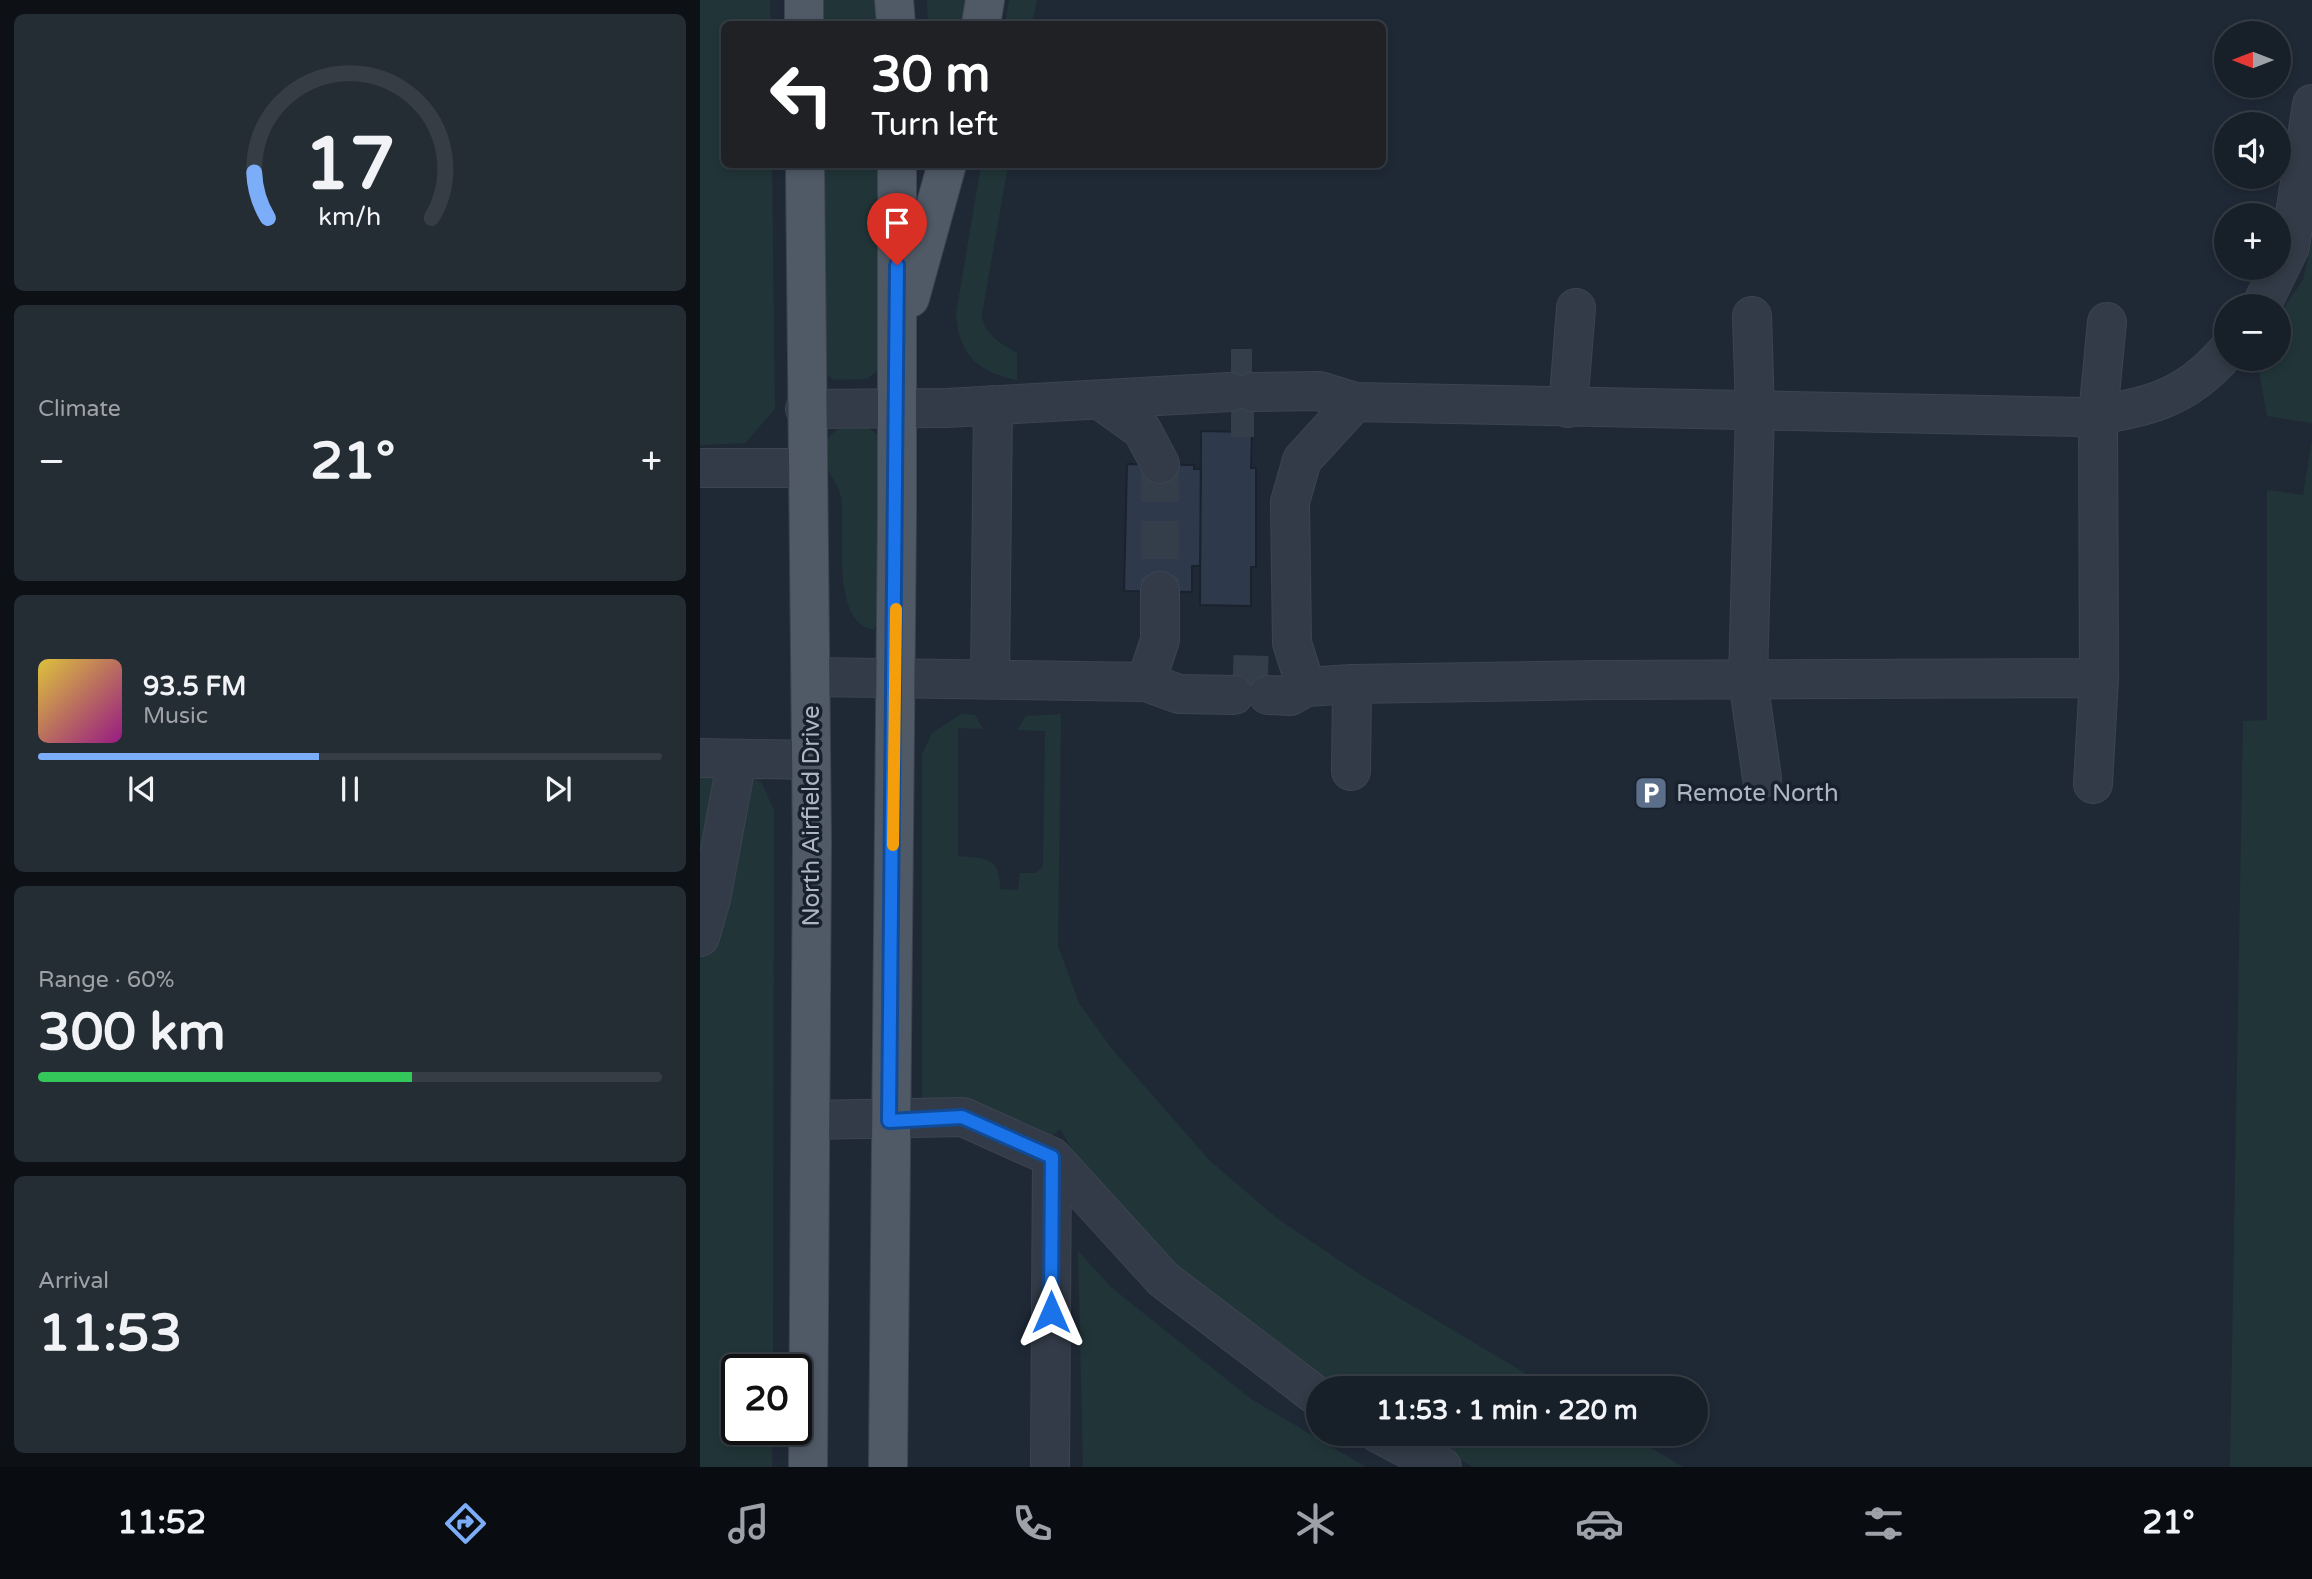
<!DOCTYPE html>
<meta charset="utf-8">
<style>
body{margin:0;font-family:"Varela Round",sans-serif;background:#242c34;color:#f1f3f6;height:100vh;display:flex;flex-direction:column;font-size:26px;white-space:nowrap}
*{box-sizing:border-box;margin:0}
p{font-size:23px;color:#9ea2a8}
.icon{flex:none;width:38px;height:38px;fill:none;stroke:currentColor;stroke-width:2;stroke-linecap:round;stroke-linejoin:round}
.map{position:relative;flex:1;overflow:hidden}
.side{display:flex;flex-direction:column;gap:14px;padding:14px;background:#0d1116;width:700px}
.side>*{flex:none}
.hud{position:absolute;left:21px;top:21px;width:665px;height:147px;border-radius:10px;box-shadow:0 4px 10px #0003,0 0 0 2px #363d45;background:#202124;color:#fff;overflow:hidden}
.needle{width:46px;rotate:270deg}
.fabs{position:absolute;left:1514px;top:21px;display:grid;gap:14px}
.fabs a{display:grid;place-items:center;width:77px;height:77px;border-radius:50%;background:#171f28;box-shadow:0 4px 10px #0003,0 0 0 2px #363d45;font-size:35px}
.speed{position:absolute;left:21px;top:1354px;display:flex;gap:14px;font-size:35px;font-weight:700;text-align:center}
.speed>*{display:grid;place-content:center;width:91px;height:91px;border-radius:50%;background:#171f28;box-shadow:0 4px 10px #0003,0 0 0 2px #363d45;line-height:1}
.speed .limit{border:4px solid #111;border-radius:10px;background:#fff;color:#111}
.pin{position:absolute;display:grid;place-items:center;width:60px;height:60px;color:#fff;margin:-72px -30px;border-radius:50% 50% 50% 0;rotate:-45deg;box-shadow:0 0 7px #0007}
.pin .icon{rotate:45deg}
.me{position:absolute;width:77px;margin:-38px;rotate:0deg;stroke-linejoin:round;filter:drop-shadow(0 0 5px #0008)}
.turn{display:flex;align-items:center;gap:24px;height:147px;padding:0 35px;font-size:32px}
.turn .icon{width:91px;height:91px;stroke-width:2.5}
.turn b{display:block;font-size:49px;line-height:60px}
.big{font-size:52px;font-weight:700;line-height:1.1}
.side .widget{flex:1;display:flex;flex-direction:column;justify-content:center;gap:10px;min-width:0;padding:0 24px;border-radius:10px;background:#242c34}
.side .dial{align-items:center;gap:0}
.dial svg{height:182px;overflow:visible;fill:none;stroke:#363d45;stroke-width:7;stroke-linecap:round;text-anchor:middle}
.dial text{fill:#f1f3f6;stroke:none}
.song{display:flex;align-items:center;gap:21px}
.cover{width:84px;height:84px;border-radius:10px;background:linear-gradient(135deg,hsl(50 70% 55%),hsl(310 70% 35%))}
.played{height:7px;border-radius:4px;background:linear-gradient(90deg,#7cadf9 45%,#363d45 45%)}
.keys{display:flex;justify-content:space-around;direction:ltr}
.heat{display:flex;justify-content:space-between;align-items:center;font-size:38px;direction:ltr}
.charge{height:10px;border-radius:5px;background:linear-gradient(90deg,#34c759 60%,#363d45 0)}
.trip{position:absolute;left:606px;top:1376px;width:402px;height:70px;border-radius:35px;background:#171f28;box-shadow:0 4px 10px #0003,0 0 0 2px #363d45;font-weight:700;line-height:70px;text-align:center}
.menu{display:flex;height:112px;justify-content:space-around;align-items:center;background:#090c10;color:#9ea2a8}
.menu .icon{width:49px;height:49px}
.menu .selected{color:#7cadf9}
.menu b{font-size:32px;color:#f1f3f6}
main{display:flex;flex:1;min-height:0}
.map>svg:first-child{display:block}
.green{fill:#213538}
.building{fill:#2e3a4b;stroke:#1a222d;stroke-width:2}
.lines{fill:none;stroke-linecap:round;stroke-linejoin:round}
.minor-tunnel{stroke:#343e4b;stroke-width:38;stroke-dasharray:38 19;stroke-linecap:butt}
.minor-casing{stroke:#3c4450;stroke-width:40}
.major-casing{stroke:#3c4450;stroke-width:40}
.minor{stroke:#323b47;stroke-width:38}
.major{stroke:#505a67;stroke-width:38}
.route-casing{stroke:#114b97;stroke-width:18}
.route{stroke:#1a73e8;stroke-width:12}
.slow{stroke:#f59e0b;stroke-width:12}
.labels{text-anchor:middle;stroke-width:7;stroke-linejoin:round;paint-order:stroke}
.poi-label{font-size:24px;fill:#acb6c4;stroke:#18202b;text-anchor:start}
.street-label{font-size:24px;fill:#acb6c4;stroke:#18202b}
</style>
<main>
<section class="side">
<div class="widget dial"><svg viewBox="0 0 100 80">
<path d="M14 69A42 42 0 1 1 86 69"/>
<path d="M14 69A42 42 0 0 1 8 49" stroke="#7cadf9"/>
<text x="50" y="56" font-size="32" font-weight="700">17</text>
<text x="50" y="72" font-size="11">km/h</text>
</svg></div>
<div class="widget"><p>Climate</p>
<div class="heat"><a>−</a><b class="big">21°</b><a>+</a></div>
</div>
<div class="widget">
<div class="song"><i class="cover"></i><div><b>93.5 FM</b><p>Music</p></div></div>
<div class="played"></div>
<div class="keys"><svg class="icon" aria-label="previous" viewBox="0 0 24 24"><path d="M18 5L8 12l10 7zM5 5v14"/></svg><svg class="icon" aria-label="pause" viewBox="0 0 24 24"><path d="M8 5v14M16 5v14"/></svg><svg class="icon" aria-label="next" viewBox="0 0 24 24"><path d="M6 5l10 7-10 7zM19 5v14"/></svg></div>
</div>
<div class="widget"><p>Range · 60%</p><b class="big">300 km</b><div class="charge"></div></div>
<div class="widget"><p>Arrival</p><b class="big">11:53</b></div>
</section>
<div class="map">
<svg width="1612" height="1467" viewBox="0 0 1612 1467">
<rect width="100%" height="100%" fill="#1f2936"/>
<path class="green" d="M0,0h70v24h-46v140l48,1 3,244 -30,34 -45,2z
M124,0h53v24h-53z
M227,0h42l-3,24h-38z
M309,0h28l-5,24h-27z
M123,165h54l1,205 -11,9 -33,1 -10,-8z
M281,165h27l-26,149c1,20 19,30 35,39v27c-39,-8 -58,-25 -61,-66z
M1612,241v182l-45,-7 -10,-57h21l1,-44 24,-35z
M150,423c11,3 24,4 28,15l-1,185 -3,7c-45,-7 -28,-104 -33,-133 -4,-20 -20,-27 -17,-49 2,-14 15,-19 26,-25z
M1612,440v1027h-82l13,-746 24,-1v-230l36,5z
M261,714l14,1 8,14 -25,-1v128c27,3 42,-1 42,33l18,1 2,-17h16l7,-6 2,-136 -28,-1 9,-14 35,-2 -3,232 21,57 33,46 98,112 68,58 86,58 186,111h-217l-150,-107 -85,-90 -38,-62 -26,21 -112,-49v-347l10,-21z
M0,772h37l25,11 12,28 -1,559h-36v60h35v37h-72z
M378,1251l34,37 139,111 115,68h-283z
M713,1433h213l57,34h-210z"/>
<path class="building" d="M501,431l51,1 -1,36h5v99h-5v39l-51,-1z
M427,464l67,1v4h7l-1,97h-8v26l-68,-1z"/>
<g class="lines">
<path class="minor-tunnel" d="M531,368h21
M531,418h23
M460,464v127
M533,674l35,1"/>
<defs>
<path id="minor" d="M1561,306l29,-59 22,-143
M1052,316l3,95 -7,269 14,98
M553,392l66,-1 36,11 727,15c61,-9 101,-15 144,-65
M400,400l42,30 18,34
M868,408l8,-100
M105,409l141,-1 284,-16
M2,468h104
M111,677l335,5 14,-42v-49
M290,680l3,-275
M446,682l33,12 55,1
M606,687l-14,-44 -2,-141 12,-42 53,-58
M568,695l22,1 16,-9 46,-3 246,-4 501,-2 -1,-263 9,-93
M1,758l110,2
M651,771l1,-87
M1393,784l6,-106
M0,937l11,-38 26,-140
M110,1120l153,-3 89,40 111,122 155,118
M678,1433l64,34
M350,1467l2,-310"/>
<path id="major" d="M104,0v24
M194,0l2,24
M281,24l4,-24
M105,164l7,681 -4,622
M210,298l37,-134
M188,1467l9,-955v-348"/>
</defs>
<use href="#minor" class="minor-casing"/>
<use href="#major" class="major-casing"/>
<use href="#minor" class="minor"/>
<use href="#major" class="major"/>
</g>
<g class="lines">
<defs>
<path id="route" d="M197,265l-8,856 73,-4 90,40 -1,155"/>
</defs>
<use href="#route" class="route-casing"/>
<use href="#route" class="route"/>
<path class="slow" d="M193,845l3,-236"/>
</g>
<defs>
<symbol id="parking-square" viewBox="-11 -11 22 22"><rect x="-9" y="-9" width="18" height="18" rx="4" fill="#5c6f8a" stroke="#18202b"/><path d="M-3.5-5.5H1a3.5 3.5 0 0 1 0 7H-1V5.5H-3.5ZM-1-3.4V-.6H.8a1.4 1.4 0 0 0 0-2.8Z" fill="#fff"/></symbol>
</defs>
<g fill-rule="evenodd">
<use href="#parking-square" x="932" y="774" width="38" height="38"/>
</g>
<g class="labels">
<g class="poi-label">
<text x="976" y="801">Remote North</text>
</g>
<g class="street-label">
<text transform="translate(111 816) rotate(-90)" y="8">North Airfield Drive</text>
</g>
</g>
</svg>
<div class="fabs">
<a><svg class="needle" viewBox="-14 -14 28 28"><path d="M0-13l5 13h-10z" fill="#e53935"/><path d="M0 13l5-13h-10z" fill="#9ea2a8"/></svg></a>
<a><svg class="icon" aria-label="sound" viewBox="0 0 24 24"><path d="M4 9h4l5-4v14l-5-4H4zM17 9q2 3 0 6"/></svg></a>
<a>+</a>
<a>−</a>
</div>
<div class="speed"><div class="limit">20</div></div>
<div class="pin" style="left:197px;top:265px;background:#d93025"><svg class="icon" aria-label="arrive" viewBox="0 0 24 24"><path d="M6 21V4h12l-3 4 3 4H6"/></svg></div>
<svg class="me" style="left:351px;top:1312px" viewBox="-20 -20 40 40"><path d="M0-17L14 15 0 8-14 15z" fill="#1a73e8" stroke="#fff" stroke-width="4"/></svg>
<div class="trip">11:53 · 1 min · 220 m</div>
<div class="hud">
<div class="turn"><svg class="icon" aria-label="left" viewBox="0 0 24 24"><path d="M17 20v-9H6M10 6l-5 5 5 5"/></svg><div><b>30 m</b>Turn left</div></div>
</div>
</div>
</main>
<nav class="menu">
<b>11:52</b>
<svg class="icon selected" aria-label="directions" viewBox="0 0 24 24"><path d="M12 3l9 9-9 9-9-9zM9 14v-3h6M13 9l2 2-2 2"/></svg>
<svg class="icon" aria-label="music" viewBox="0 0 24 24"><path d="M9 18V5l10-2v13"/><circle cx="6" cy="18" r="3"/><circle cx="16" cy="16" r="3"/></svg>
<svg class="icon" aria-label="phone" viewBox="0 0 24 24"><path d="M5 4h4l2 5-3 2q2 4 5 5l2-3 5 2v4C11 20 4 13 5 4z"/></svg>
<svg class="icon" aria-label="climate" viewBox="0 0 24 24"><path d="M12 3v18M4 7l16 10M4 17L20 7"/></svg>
<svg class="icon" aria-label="car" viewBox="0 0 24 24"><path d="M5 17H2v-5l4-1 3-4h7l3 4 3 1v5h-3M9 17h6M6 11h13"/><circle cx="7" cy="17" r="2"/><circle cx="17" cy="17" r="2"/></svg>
<svg class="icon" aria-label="filters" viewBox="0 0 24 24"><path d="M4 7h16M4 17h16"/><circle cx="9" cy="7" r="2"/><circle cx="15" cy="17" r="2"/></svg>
<b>21°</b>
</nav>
